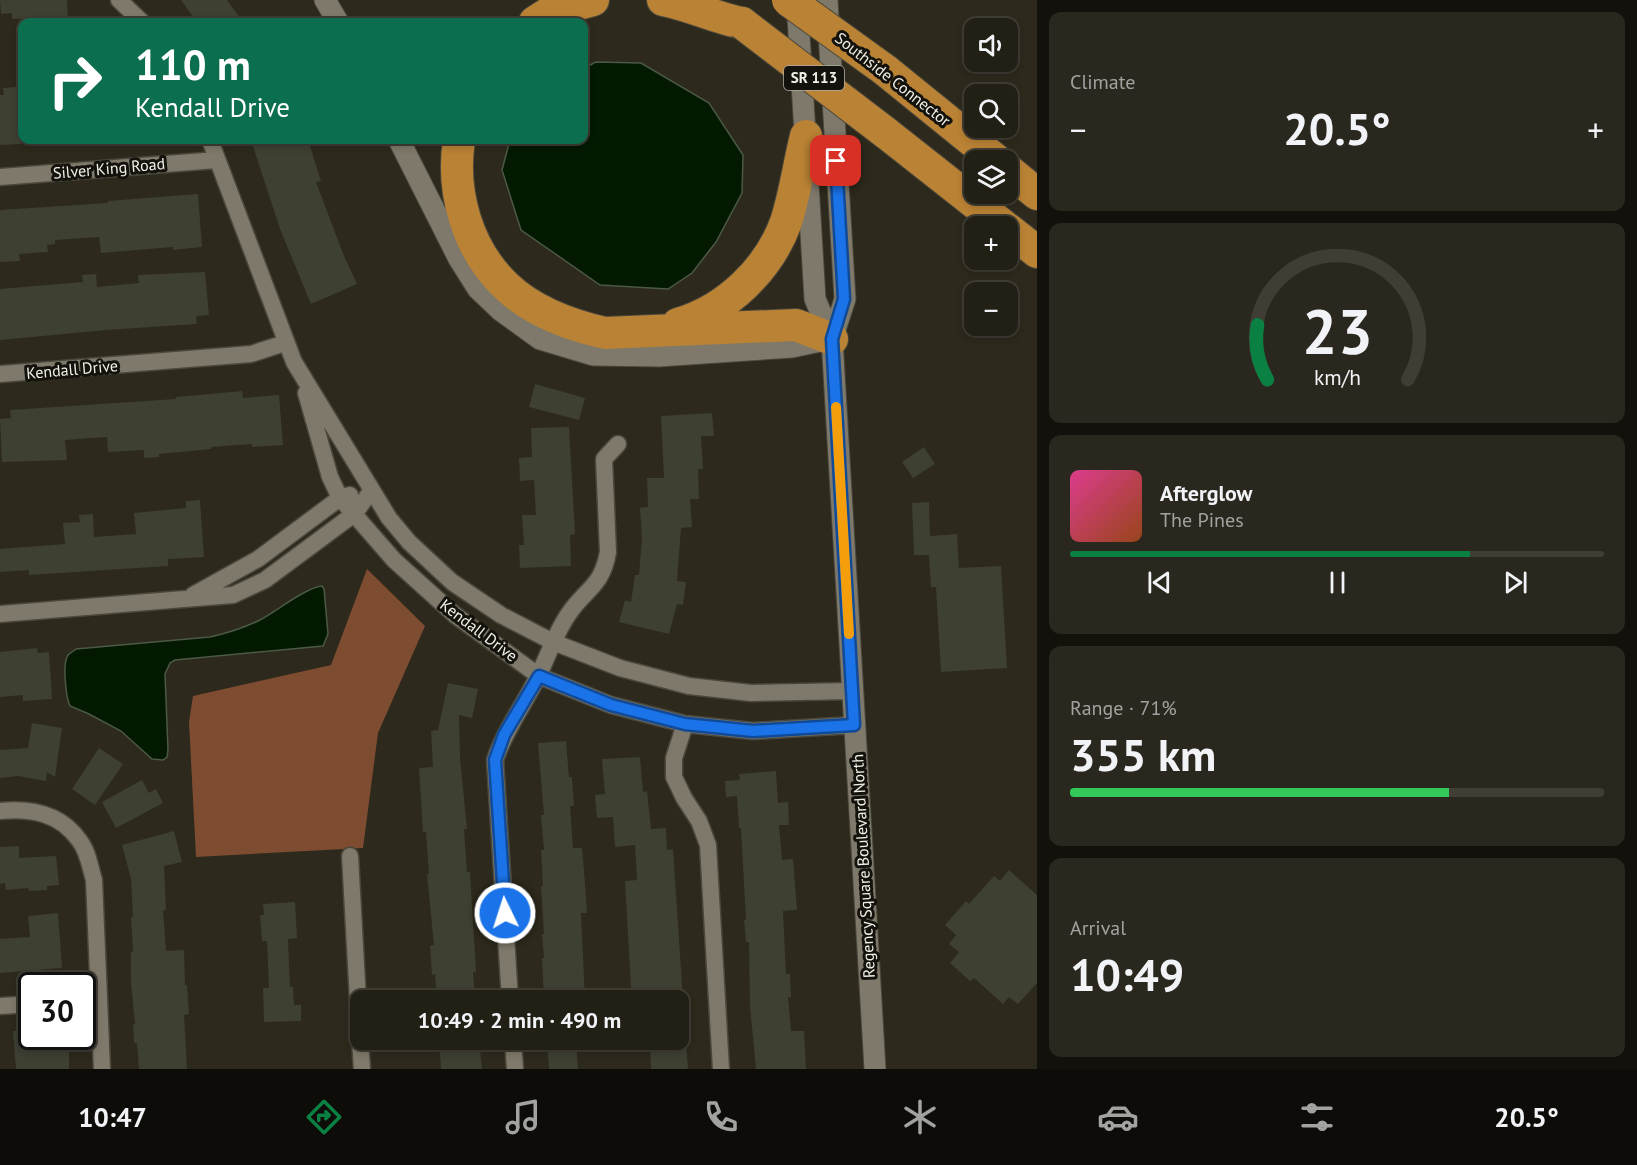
<!DOCTYPE html>
<meta charset="utf-8">
<style>
body{margin:0;font-family:"PT Sans",sans-serif;background:#2a271e;color:#f1f3f6;height:100vh;display:flex;flex-direction:column;font-size:22px;white-space:nowrap}
*{box-sizing:border-box;margin:0}
p{font-size:20px;color:#a2a2a0}
.icon{flex:none;width:33px;height:33px;fill:none;stroke:currentColor;stroke-width:2;stroke-linecap:round;stroke-linejoin:round}
.map{position:relative;flex:1;overflow:hidden}
.sheet{display:flex;flex-direction:column;gap:12px;padding:12px;background:#13110c;width:600px}
.sheet>*{flex:none}
.hud{position:absolute;left:18px;top:18px;width:570px;height:126px;border-radius:12px;box-shadow:0 3px 9px #0003,0 0 0 2px #3f3d34;background:#0b6e4f;color:#fff;overflow:hidden}
.fabs{position:absolute;left:964px;top:18px;display:grid;gap:12px}
.fabs a{display:grid;place-items:center;width:54px;height:54px;border-radius:12px;background:#221f15;box-shadow:0 3px 9px #0003,0 0 0 2px #3f3d34;font-size:30px}
.speed{position:absolute;left:18px;top:972px;display:flex;gap:12px;font-size:30px;font-weight:700;text-align:center}
.speed>*{display:grid;place-content:center;width:78px;height:78px;border-radius:50%;background:#221f15;box-shadow:0 3px 9px #0003,0 0 0 2px #3f3d34;line-height:1}
.speed .limit{border:3px solid #111;border-radius:9px;background:#fff;color:#111}
.pin{position:absolute;display:grid;place-items:center;width:51px;height:51px;color:#fff;margin:-26px;border-radius:12px;box-shadow:0 3px 9px #0006}
.me{position:absolute;width:66px;margin:-33px;rotate:356deg;stroke-linejoin:round;filter:drop-shadow(0 0 4px #0008)}
.turn{display:flex;align-items:center;gap:21px;height:126px;padding:0 18px;font-size:27px}
.turn .icon{width:78px;height:78px;stroke-width:2.5}
.turn b{display:block;font-size:42px;line-height:51px}
.big{font-size:45px;font-weight:700;line-height:1.1}
.sheet .tile{flex:1;display:flex;flex-direction:column;justify-content:center;gap:9px;min-width:0;padding:0 21px;border-radius:12px;background:#2a271e}
.sheet .dial{align-items:center;gap:0}
.dial svg{height:156px;overflow:visible;fill:none;stroke:#3f3d34;stroke-width:7;stroke-linecap:round;text-anchor:middle}
.dial text{fill:#f1f3f6;stroke:none}
.song{display:flex;align-items:center;gap:18px}
.cover{width:72px;height:72px;border-radius:9px;background:linear-gradient(135deg,hsl(330 70% 55%),hsl(20 70% 35%))}
.played{height:6px;border-radius:3px;background:linear-gradient(90deg,#0b8043 75%,#3f3d34 75%)}
.keys{display:flex;justify-content:space-around;direction:ltr}
.heat{display:flex;justify-content:space-between;align-items:center;font-size:33px;direction:ltr}
.charge{height:9px;border-radius:4px;background:linear-gradient(90deg,#34c759 71%,#3f3d34 0)}
.trip{position:absolute;left:350px;top:990px;width:339px;height:60px;border-radius:12px;background:#221f15;box-shadow:0 3px 9px #0003,0 0 0 2px #3f3d34;font-weight:700;line-height:60px;text-align:center}
.menu{display:flex;height:96px;justify-content:space-around;align-items:center;background:#0e0c08;color:#a2a2a0}
.menu .icon{width:42px;height:42px}
.menu .current{color:#0b8043}
.menu b{font-size:27px;color:#f1f3f6}
main{display:flex;flex:1;min-height:0}
.map>svg:first-child{display:block}
.forest{fill:#7e4c31}
.water{fill:#031900;stroke:#4b5945;stroke-width:1.5}
.building{fill:#3e4032}
.lines{fill:none;stroke-linecap:round;stroke-linejoin:round}
.minor-casing{stroke:#4a473c;stroke-width:19}
.tertiary-casing{stroke:#4a473c;stroke-width:23}
.motorway-casing{stroke:#4a473c;stroke-width:34}
.minor{stroke:#7e796a;stroke-width:16}
.tertiary{stroke:#7e796a;stroke-width:21}
.motorway{stroke:#ba8234;stroke-width:32}
.motorway-bridge-casing{stroke:#4a473c;stroke-width:34;stroke-linecap:butt}
.motorway-bridge{stroke:#ba8234;stroke-width:32}
.route-casing{stroke:#114b97;stroke-width:15}
.route{stroke:#1a73e8;stroke-width:10}
.slow{stroke:#f59e0b;stroke-width:10}
.labels{text-anchor:middle;stroke-width:6;stroke-linejoin:round;paint-order:stroke}
.shield{fill:#14120c;stroke:#afada5;stroke-width:1.5}
.shield-label{font-size:15px;font-weight:bold;fill:#f2efe7}
.street-label{font-size:16px;fill:#f2efe7;stroke:#14120c}
</style>
<main>
<div class="map">
<svg width="1037" height="1069" viewBox="0 0 1037 1069">
<rect width="100%" height="100%" fill="#2d291c"/>
<path class="forest" d="M367,569l58,57 -47,107 -15,115 -167,9 -7,-135 4,-26 138,-31z"/>
<path class="water" d="M596,62l45,1 68,40 34,52 -1,38 -26,49 -24,31 -24,16 -68,-4 -79,-55 -19,-60 8,-30h74v-72z
M322,586l2,3 4,45 -5,12 -148,14 -5,3 -5,11 3,76 -1,7 -4,3 -11,-1 -31,-28 -32,-17 -19,-8c-4,-9 -8,-42 -2,-51 2,-2 6,-4 8,-6l134,-12c18,-4 34,-9 50,-17 17,-9 45,-32 62,-34z"/>
<path class="building" d="M0,0h67l1,22h-29l-1,-4 -26,1v-6l-11,1z
M181,0h46l16,22h-46z
M17,87l4,57 -21,1v-50h4l-1,-7z
M251,140h57l13,41 -5,1 28,74 13,28 -46,20 -31,-75z
M198,194l4,53 -29,3v-3l-72,6 -2,-16 -44,3v4l-8,1 1,7 -29,2 1,7 -20,1v-52l108,-7v-2z
M205,272l4,43 -13,1 1,8 -91,6 -106,10v-51l83,-7 -1,-7 14,-1 1,13 42,-4 -1,-8z
M535,384l50,14 -6,22 -50,-13z
M242,391l1,7 36,-3 4,50 -31,2v-3l-41,3v2l-52,5v3l-15,1v-8l-36,2 -1,-15 -42,3 2,20 -65,2 -2,-43 11,-1 -1,-8 166,-11v-2z
M712,413l2,23h-13l2,33h-5l1,30h-9l2,28 -11,1 -4,53 9,1 -3,23 -6,-1 -8,30 -50,-12 6,-22 6,2 4,-27h4l3,-37 -2,-30 8,-1 -1,-29h17l-3,-62z
M569,427l6,107 -5,1 1,31 -51,2 -1,-23h5l-2,-30h14l-2,-35 -14,1 -1,-23 13,-1 -1,-29z
M924,447l11,17 -22,14 -11,-16z
M200,500l4,57 -36,2v7l-139,9v-5l-29,2v-23l65,-5 -2,-21 17,-1 -1,-7 14,-1 1,23 42,-3 -2,-21 52,-5v-7z
M929,502l1,34 27,-2 2,34 42,-2 6,102 -66,4 -5,-85h-5l-2,-32h-15l-2,-52z
M37,648l1,5 11,-1 3,47 -29,2v-6l-23,2v-45z
M448,683l30,6 -6,29 -13,-3 1,43 7,71h-3l3,43h3l6,100h-3l2,28h-38l-2,-26 -3,1 -2,-29 4,-1 -7,-71h2l-3,-42h-3l-4,-64 14,-1 -2,-36 7,-1z
M32,723l30,5 -7,49 -8,-5 -1,9 -28,-5 -18,2v-28l28,-2z
M566,741l3,36h3l2,29h-4l3,42h9l3,35 2,30h-6l4,87h-41l-2,-42h2l-2,-24h2l-3,-48h2l-2,-36h3l-3,-35h3l-6,-72z
M99,748l24,16 -28,41 -23,-16z
M640,757l3,35 4,-1 4,38 15,-1 1,22 6,-1 10,151h-38v-12l-14,1 -6,-108 12,-1 -2,-35 -20,2 -2,-30 -16,1 -2,-23 10,-1 -3,-35z
M776,771l2,32 10,-1 1,23h-10l3,35 11,-1 4,51 -14,1 3,63h4l1,23h-3l3,34h13l2,38h-50l-6,-63 -1,-64h-3l-2,-22h2l-5,-92h-2l-2,-32 -11,1 -1,-16 15,-1 -1,-6z
M142,780l7,13 7,-4 7,14 -47,25 -14,-26z
M174,831l8,31 -18,4 2,44h-3l3,41 18,-1 1,35h2l2,29 -5,1 3,54h-48l-2,-26h-3l-1,-19h2l-4,-42v-30h2l-2,-35h2l-2,-38 -9,-34z
M19,846v12l37,-2 3,29 -12,1v4l-18,1 -1,-3 -22,2 -1,-7 -5,1v-37z
M1009,870l28,25v88l-19,21 -9,-7 -6,7 -29,-26 -4,3 -20,-18 9,-11 -10,-8 7,-9 -11,-10 21,-24 3,3 25,-28 6,5z
M295,902l2,36 -9,1 2,48h3l1,18h7v16l-37,1 -1,-34h6l-2,-47h-5l-2,-26h4l-1,-11z
M58,913l4,55 -62,5v-34l30,-2 -2,-21z
M32,1030v6h37v33h-53l-3,-38z
M439,1040h40l3,29h-41z
M547,1040h29l2,29h-29z
M650,1040h36l2,29h-37z"/>
<g class="lines">
<defs>
<path id="minor" d="M119,0l23,22
M210,140l84,222 95,156 20,24 43,40 49,33 52,27 67,26 69,18 62,7 101,-2
M0,177l217,-17
M0,374l251,-20 34,-11
M306,393l24,84 10,21 54,62 61,55 84,61 72,29 74,19 68,7 101,-6
M193,595l65,-36 82,-61 10,-3
M0,614l233,-19 32,-15 89,-66 18,-24
M685,724l-11,34v19l10,21 15,23 9,24 13,224
M0,811c31,-3 60,2 79,29 9,11 11,27 15,40l8,189
M350,856l10,181
M82,1000l16,-1
M510,1000l-15,-240c10,-31 30,-56 44,-86 10,-20 17,-43 31,-62 17,-24 32,-26 38,-60l-4,-93 14,-15
M0,1006l32,-2
M360,1040l2,29
M513,1040l2,29"/>
<path id="tertiary" d="M325,0l13,22
M827,0l18,299 -13,40
M797,1l18,298 17,40 43,730
M399,140l60,119 19,30 22,21 40,29 53,16 66,1 133,-9 38,-8"/>
<path id="motorway" d="M663,0c27,5 52,18 79,23
M535,22l17,-11 41,-11
M885,70l111,90
M886,133l118,93
M459,140c-8,52 8,109 47,146 27,26 64,39 99,47l191,-8 36,14
M1008,170l29,24
M1008,229l29,23
M678,324c49,-14 91,-55 108,-102 9,-28 13,-58 20,-86"/>
</defs>
<use href="#minor" class="minor-casing"/>
<use href="#tertiary" class="tertiary-casing"/>
<use href="#motorway" class="motorway-casing"/>
<use href="#minor" class="minor"/>
<use href="#tertiary" class="tertiary"/>
<use href="#motorway" class="motorway"/>
<defs>
<path id="motorway-bridge" d="M788,0l97,70
M742,23l144,110"/>
</defs>
<use href="#motorway-bridge" class="motorway-bridge-casing"/>
<use href="#motorway-bridge" class="motorway-bridge"/>
</g>
<g class="lines">
<defs>
<path id="route" d="M505,913l-10,-153 9,-25 35,-59 72,29 74,19 68,7 101,-6 -22,-386 12,-40 -8,-138"/>
</defs>
<use href="#route" class="route-casing"/>
<use href="#route" class="route"/>
<path class="slow" d="M836,407l13,227"/>
</g>
<g class="labels">
<rect class="shield" x="784" y="66" width="60" height="24" rx="4.5"/>
<g class="shield-label">
<text x="814" y="83">SR 113</text>
</g>
<g class="street-label">
<text transform="translate(893 79) rotate(38)" y="6">Southside Connector</text>
<text transform="translate(109 168) rotate(-5)" y="6">Silver King Road</text>
<text transform="translate(72 369) rotate(-5)" y="6">Kendall Drive</text>
<text transform="translate(479 630) rotate(37)" y="6">Kendall Drive</text>
<text transform="translate(863 866) rotate(-93)" y="6">Regency Square Boulevard North</text>
</g>
</g>
</svg>
<div class="fabs">
<a><svg class="icon" aria-label="sound" viewBox="0 0 24 24"><path d="M4 9h4l5-4v14l-5-4H4zM17 9q2 3 0 6"/></svg></a>
<a><svg class="icon" aria-label="search" viewBox="0 0 24 24"><circle cx="10" cy="10" r="6"/><path d="M15 15l6 6"/></svg></a>
<a><svg class="icon" aria-label="layers" viewBox="0 0 24 24"><path d="M12 4l9 5-9 5-9-5zM3 14l9 5 9-5"/></svg></a>
<a>+</a>
<a>−</a>
</div>
<div class="speed"><div class="limit">30</div></div>
<div class="pin" style="left:836px;top:161px;background:#d93025"><svg class="icon" aria-label="arrive" viewBox="0 0 24 24"><path d="M6 21V4h12l-3 4 3 4H6"/></svg></div>
<svg class="me" style="left:505px;top:913px" viewBox="-20 -20 40 40"><circle r="17" fill="#1a73e8" stroke="#fff" stroke-width="3"/><path d="M0-11L8 9 0 5-8 9z" fill="#fff"/></svg>
<div class="trip">10:49 · 2 min · 490 m</div>
<div class="hud">
<div class="turn"><svg class="icon" aria-label="right" viewBox="0 0 24 24"><path d="M7 20v-9h11M14 6l5 5-5 5"/></svg><div><b>110 m</b>Kendall Drive</div></div>
</div>
</div>
<section class="sheet">
<div class="tile"><p>Climate</p>
<div class="heat"><a>−</a><b class="big">20.5°</b><a>+</a></div>
</div>
<div class="tile dial"><svg viewBox="0 0 100 80">
<path d="M14 69A42 42 0 1 1 86 69"/>
<path d="M14 69A42 42 0 0 1 9 41" stroke="#0b8043"/>
<text x="50" y="56" font-size="32" font-weight="700">23</text>
<text x="50" y="72" font-size="11">km/h</text>
</svg></div>
<div class="tile">
<div class="song"><i class="cover"></i><div><b>Afterglow</b><p>The Pines</p></div></div>
<div class="played"></div>
<div class="keys"><svg class="icon" aria-label="previous" viewBox="0 0 24 24"><path d="M18 5L8 12l10 7zM5 5v14"/></svg><svg class="icon" aria-label="pause" viewBox="0 0 24 24"><path d="M8 5v14M16 5v14"/></svg><svg class="icon" aria-label="next" viewBox="0 0 24 24"><path d="M6 5l10 7-10 7zM19 5v14"/></svg></div>
</div>
<div class="tile"><p>Range · 71%</p><b class="big">355 km</b><div class="charge"></div></div>
<div class="tile"><p>Arrival</p><b class="big">10:49</b></div>
</section>
</main>
<nav class="menu">
<b>10:47</b>
<svg class="icon current" aria-label="directions" viewBox="0 0 24 24"><path d="M12 3l9 9-9 9-9-9zM9 14v-3h6M13 9l2 2-2 2"/></svg>
<svg class="icon" aria-label="music" viewBox="0 0 24 24"><path d="M9 18V5l10-2v13"/><circle cx="6" cy="18" r="3"/><circle cx="16" cy="16" r="3"/></svg>
<svg class="icon" aria-label="phone" viewBox="0 0 24 24"><path d="M5 4h4l2 5-3 2q2 4 5 5l2-3 5 2v4C11 20 4 13 5 4z"/></svg>
<svg class="icon" aria-label="climate" viewBox="0 0 24 24"><path d="M12 3v18M4 7l16 10M4 17L20 7"/></svg>
<svg class="icon" aria-label="car" viewBox="0 0 24 24"><path d="M5 17H2v-5l4-1 3-4h7l3 4 3 1v5h-3M9 17h6M6 11h13"/><circle cx="7" cy="17" r="2"/><circle cx="17" cy="17" r="2"/></svg>
<svg class="icon" aria-label="filters" viewBox="0 0 24 24"><path d="M4 7h16M4 17h16"/><circle cx="9" cy="7" r="2"/><circle cx="15" cy="17" r="2"/></svg>
<b>20.5°</b>
</nav>
